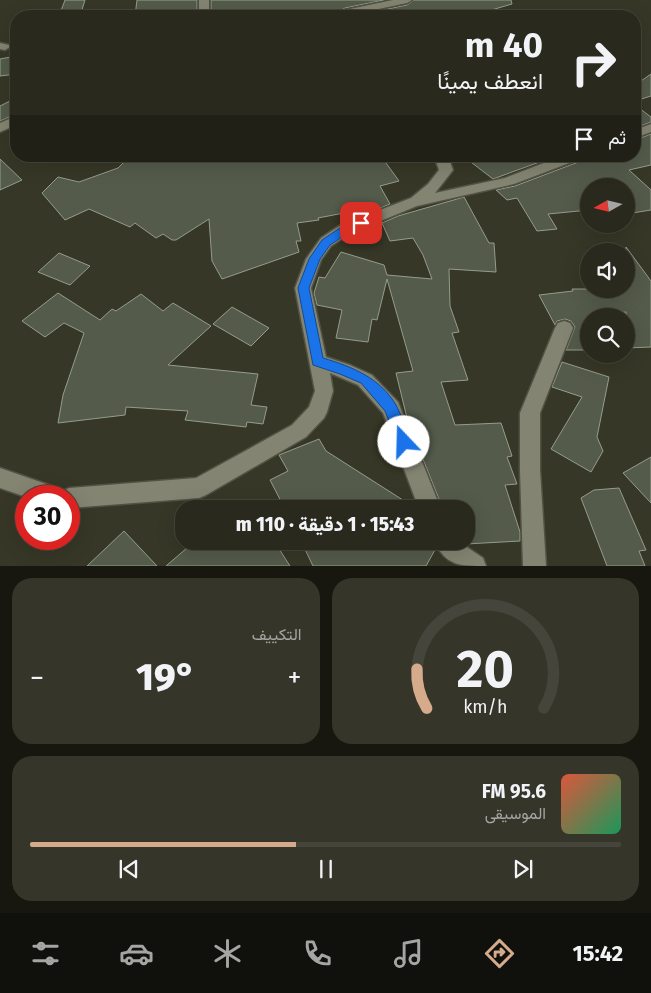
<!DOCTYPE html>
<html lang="ar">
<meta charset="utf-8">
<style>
body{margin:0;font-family:"Fira Sans",Vazirmatn,sans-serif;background:#35352a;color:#f1f3f6;direction:rtl;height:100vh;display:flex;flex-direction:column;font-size:19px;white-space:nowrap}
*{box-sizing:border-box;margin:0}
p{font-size:16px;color:#a5a6a4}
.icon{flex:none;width:28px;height:28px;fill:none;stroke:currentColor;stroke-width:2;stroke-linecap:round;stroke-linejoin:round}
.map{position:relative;height:566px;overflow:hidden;direction:ltr}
.drawer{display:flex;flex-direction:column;gap:12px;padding:12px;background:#171710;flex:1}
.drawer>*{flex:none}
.top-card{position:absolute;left:10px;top:10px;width:631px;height:152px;border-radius:20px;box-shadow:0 5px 20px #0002,0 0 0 1px #45453b;direction:rtl;background:#29291d;color:#f1f3f6;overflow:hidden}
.needle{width:32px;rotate:262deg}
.buttons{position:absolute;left:580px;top:178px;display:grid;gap:10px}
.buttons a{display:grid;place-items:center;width:55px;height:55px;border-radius:50%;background:#29291d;box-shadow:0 5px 20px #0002,0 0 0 1px #45453b;font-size:25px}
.speed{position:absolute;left:15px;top:485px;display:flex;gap:10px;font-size:25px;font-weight:700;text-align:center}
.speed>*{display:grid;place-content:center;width:65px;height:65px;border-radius:50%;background:#29291d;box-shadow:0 5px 20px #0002,0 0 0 1px #45453b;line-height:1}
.speed .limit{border:8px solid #d22;background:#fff;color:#111}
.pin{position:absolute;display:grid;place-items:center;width:42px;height:42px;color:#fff;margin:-21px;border-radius:10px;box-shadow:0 2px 8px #0006}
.me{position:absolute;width:55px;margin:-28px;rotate:339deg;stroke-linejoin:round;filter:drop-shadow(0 0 4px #0008)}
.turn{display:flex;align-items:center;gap:18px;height:105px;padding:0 15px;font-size:22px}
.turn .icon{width:65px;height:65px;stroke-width:2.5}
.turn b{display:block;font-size:35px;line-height:42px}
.then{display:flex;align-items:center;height:48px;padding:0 15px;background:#0003;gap:10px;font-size:19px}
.big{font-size:38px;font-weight:800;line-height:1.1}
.drawer .widget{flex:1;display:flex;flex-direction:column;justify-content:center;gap:8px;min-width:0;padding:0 18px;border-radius:20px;background:#35352a}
.drawer .dial{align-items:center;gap:0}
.dial svg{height:130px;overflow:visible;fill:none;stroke:#45453b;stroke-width:7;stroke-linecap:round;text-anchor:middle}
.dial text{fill:#f1f3f6;stroke:none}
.song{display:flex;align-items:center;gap:15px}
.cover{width:60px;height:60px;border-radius:8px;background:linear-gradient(135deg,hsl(10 70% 55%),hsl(150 70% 35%))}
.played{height:5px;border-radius:2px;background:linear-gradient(90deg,#d6ab8b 45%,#45453b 45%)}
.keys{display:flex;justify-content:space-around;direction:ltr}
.heat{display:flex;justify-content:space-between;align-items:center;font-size:28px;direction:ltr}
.drawer .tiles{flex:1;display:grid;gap:12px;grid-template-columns:1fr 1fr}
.widget:last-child{grid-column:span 2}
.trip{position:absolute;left:175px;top:500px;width:300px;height:50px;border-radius:20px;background:#29291d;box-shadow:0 5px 20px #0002,0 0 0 1px #45453b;font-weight:800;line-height:50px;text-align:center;direction:rtl}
.menu{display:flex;height:80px;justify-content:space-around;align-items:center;background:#10100c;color:#a5a6a4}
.menu .icon{width:35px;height:35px}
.menu .selected{color:#d6ab8b}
.menu b{font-size:22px;color:#f1f3f6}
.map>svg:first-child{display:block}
.building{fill:#545b4b;stroke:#949d8b}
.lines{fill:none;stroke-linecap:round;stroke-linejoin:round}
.street-casing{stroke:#525244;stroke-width:3}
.street{fill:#838471;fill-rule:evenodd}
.route{fill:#1a73e8;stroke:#114b97}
</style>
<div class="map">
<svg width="651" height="566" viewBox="0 0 651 566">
<rect width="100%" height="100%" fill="#373727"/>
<path class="building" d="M65,0h20l-5,16h-21z
M137,0h60v16h-62z
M211,0h173l-39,8 -7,4 4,4h-131z
M414,0h97l1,4 -41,12h-118l54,-11z
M16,56v18l-16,2v-17z
M651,74v22l-16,5v-16z
M16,98v16l-16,7v-15z
M635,105l16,12v5l-16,6z
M651,134v31l-22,5 22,20v20l-25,4v-28h-37v24l-41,4 9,15 -20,2 -20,-33 -10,2 -11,-10 19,-4 66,-25 2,-5h52v-16z
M130,156h198v4l53,-4 18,25 -19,5 10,18 -14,6 -1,-3 -57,11 1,2 -22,3 4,18h-5l3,11 -77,27 -10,-18 -3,-42 -33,21h-4l-9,-6 -7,4 -21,-15 -5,4 -41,-18 -24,11 -23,-27 16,-16 21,5 39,-14z
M463,156h93l-63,23z
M0,159l22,21 -22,10z
M464,197l25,46h5l2,29 -47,-3 1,37 9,26 -7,1 16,47 -27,2 14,43 46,-2 11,33 -5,1 10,27 -12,1 15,47v9l-54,3v-35h-23l-35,-87 -12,-49 17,-2 -26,-92 -10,41 -5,-1 -4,23 -32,-4 6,-28 -25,-5 -3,-12 5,-16 6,1 16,-26 43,13 3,10 45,4 -9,-24 -10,-17 -23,3 -8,-18 16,-7z
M626,247l25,34v66l-25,1v-36l-37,4v34h-23l9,-23 -4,-6 -6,-2 -8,2 -2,4 -16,-30 34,-4 -1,-2h54z
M59,253l31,13 -20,19 -32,-13z
M58,293l42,27 12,-11 4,2 25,-17 22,17 10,-8 38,23 -43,39 90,9 -7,31 16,2 -4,17 -16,-2 -1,5 -61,-7 3,-9 -62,-4 -1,8 -67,8 5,-28 21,-62 -20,-10 -19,14 -23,-16z
M232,307l37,21 -18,18 -38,-22z
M562,362l47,15 -12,60 6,14 -12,21 -40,-23 31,-52 -30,-10z
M319,439l7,12 91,58h-132l-15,-29 18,-9 -9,-16z
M651,457v46l-28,-30z
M619,488l27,62 -7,1 6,15h-38l-26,-68 13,-8z
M124,531l33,35h-70z
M195,541h79l16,25h-124z
M301,541h131l4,7 -10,18h-113z"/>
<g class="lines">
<defs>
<path id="street" d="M199,0h10v16h-10z
M393,0h19l-5,3 -62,13 -5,-3 5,-3z
M0,43l9,2 1,2 -5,3 -5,-1z
M16,116v9l-16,7v-9z
M651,124v8l-16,6v-8z
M434,156h14l5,14 -18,23 70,-15 57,-22h19l-1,3 -66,25 -97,22 -68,28 -18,12 -10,14 -10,28 15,69 24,8 22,10 26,27 43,107h-22l-36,-96 -25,-28 -28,-12 3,18 -6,21 -3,6 -18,19 -100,58 -7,3 -130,10v-12l-43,1 -26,-9v-20l52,18 8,3 1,3 8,-4 127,-10 96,-53 17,-18 6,-16 -20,-103 11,-29 15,-21 18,-12 72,-28 17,-14 11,-14z
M564,321l6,2 3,5 -33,85v57l6,96h-23l-3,-96v-57l35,-85 3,-5z
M434,541h24l25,17 3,8c-26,0 -40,0 -52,-25z"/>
</defs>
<use href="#street" class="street-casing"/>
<use href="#street" class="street"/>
</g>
<path class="route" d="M361,220l4,1 1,2 -1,3 -17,7 -18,12 -10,14 -11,29 14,70c30,9 57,20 73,47 6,11 10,25 15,37l-2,4 -5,2 -5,-2 -14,-35 -24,-28 -21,-9 -27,-9 -15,-77 11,-29 13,-19 18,-12z"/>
</svg>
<div class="buttons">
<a><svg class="needle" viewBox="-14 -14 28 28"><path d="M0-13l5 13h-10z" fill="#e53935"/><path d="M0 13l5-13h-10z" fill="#a5a6a4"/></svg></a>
<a><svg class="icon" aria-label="sound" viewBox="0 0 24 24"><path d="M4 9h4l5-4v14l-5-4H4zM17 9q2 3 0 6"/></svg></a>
<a><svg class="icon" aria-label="search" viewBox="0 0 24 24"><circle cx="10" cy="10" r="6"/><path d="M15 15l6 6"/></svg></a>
</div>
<div class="speed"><div class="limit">30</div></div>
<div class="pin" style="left:361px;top:223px;background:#d93025"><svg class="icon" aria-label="arrive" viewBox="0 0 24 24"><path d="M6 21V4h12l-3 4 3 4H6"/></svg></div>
<svg class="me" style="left:404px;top:442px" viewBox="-20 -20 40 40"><circle r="19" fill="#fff"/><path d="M0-13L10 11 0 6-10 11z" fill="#1a73e8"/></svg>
<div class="trip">15:43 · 1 دقيقة · 110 m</div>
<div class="top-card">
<div class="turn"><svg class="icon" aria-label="right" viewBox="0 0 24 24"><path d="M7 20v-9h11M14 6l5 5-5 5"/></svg><div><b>40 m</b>انعطف يمينًا</div></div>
<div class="then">ثم<svg class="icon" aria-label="arrive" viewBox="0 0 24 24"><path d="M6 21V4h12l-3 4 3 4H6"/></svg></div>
</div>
</div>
<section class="drawer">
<div class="tiles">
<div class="widget dial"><svg viewBox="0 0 100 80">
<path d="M14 69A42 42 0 1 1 86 69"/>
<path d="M14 69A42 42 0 0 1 8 45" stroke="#d6ab8b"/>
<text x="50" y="56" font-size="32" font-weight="700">20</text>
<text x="50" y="72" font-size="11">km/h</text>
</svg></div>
<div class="widget"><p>التكييف</p>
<div class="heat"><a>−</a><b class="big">19°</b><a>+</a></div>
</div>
<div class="widget">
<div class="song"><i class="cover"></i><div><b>95.6 FM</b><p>الموسيقى</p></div></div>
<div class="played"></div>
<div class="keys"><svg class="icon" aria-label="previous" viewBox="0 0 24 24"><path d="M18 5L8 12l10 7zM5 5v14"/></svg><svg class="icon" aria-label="pause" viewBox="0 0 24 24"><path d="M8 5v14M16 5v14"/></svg><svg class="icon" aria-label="next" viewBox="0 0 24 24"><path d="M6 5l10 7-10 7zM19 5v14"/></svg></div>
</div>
</div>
</section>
<nav class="menu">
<b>15:42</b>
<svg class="icon selected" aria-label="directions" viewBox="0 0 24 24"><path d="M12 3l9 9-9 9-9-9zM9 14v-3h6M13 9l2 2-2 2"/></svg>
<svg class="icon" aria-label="music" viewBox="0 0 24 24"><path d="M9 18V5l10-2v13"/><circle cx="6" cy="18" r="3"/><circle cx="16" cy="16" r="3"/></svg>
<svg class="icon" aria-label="phone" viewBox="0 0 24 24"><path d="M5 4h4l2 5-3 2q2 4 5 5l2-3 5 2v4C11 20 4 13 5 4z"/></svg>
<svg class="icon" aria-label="climate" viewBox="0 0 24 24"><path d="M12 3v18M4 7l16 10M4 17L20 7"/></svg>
<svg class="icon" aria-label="car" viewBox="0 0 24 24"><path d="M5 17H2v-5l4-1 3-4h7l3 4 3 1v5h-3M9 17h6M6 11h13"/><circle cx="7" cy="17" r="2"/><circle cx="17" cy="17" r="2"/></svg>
<svg class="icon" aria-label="filters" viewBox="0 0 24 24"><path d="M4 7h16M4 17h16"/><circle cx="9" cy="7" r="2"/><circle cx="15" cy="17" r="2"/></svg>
</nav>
